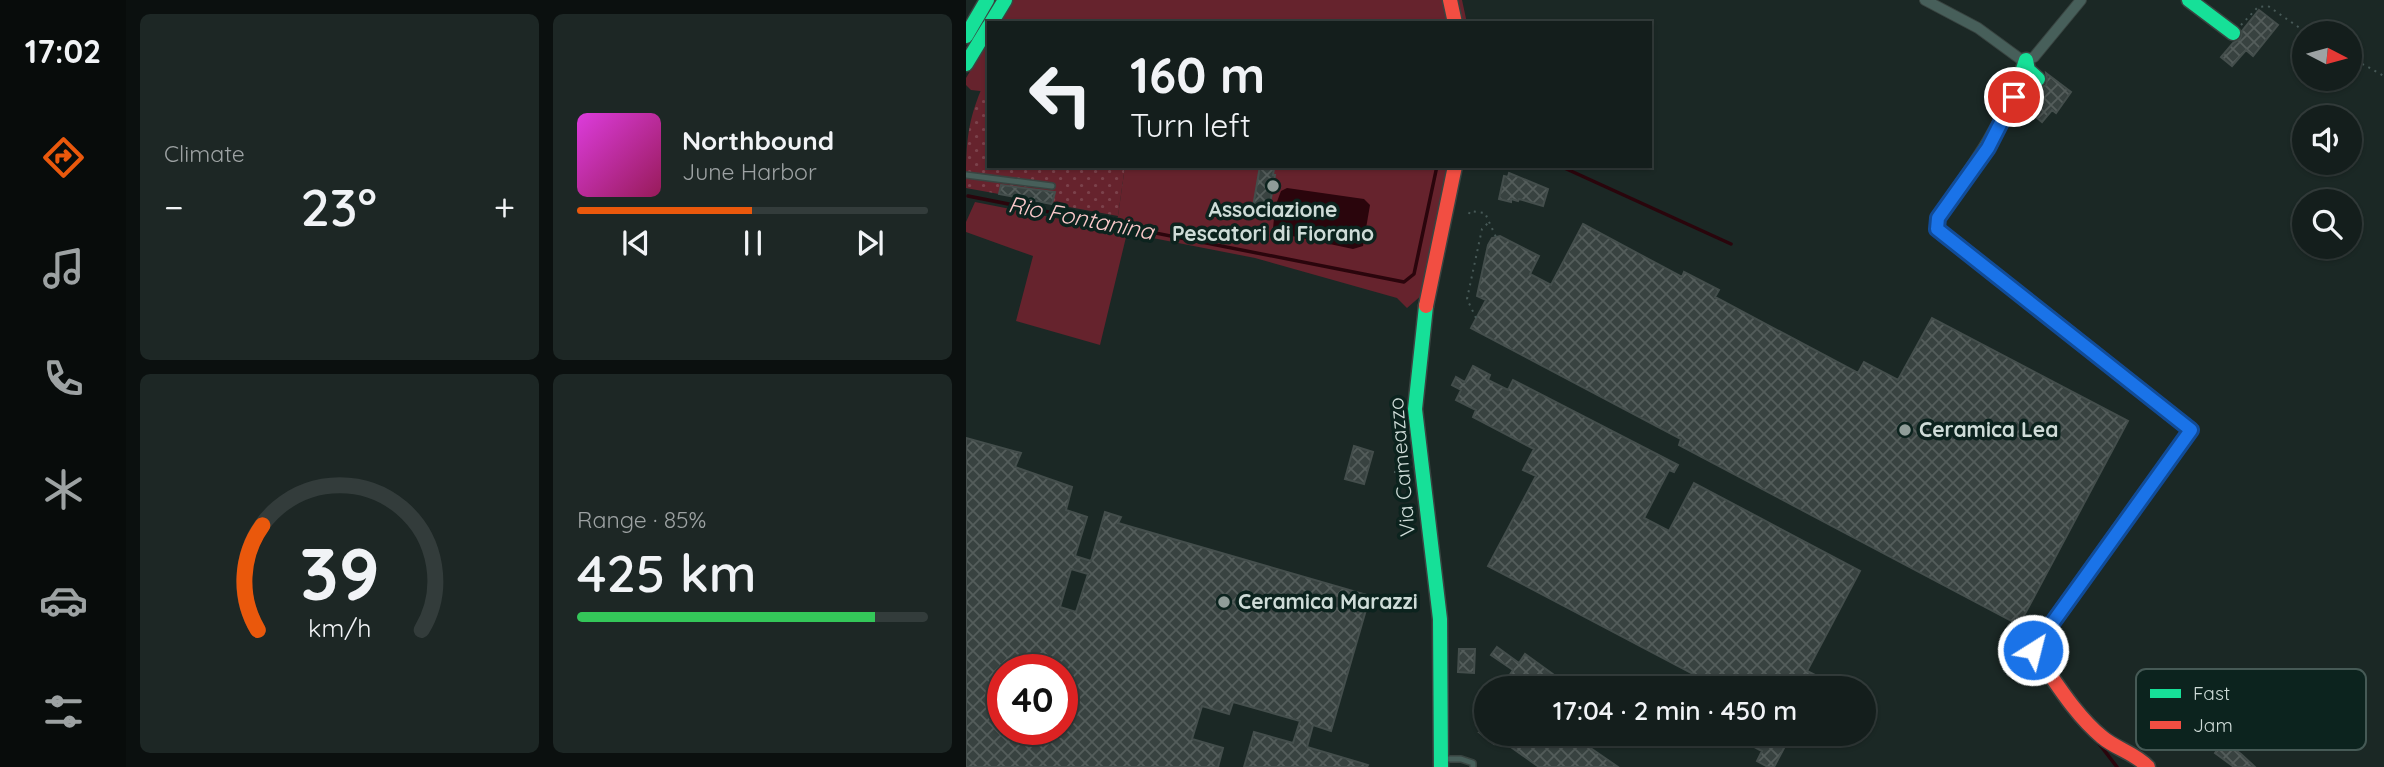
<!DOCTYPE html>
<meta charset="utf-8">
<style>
body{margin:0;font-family:Quicksand,sans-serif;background:#1d2725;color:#f1f3f6;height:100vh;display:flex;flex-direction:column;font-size:26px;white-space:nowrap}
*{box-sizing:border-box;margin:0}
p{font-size:23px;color:#9da2a3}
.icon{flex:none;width:38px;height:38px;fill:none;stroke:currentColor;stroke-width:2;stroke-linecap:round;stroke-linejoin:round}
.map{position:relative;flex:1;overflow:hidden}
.details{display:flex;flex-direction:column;gap:14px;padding:14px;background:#0b100f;width:840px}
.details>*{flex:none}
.guide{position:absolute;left:21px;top:21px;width:665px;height:147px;border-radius:0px;box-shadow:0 2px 5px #0004,0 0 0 2px #333c3b;background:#141e1c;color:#f1f3f6;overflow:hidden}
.needle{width:46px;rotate:96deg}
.buttons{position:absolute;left:1326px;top:21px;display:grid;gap:14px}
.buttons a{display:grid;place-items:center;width:70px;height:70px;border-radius:50%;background:#141e1c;box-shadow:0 2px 5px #0004,0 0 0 2px #333c3b;font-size:35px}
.speed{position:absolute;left:21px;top:654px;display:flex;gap:14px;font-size:35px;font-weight:700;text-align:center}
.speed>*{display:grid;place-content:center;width:91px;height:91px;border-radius:50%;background:#141e1c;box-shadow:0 2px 5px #0004,0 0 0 2px #333c3b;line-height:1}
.speed .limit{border:10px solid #d22;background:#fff;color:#111}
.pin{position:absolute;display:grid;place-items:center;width:60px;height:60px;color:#fff;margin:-30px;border:4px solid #fff;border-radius:50%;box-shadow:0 2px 7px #0007}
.me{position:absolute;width:77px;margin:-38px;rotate:36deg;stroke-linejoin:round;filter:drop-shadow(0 0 5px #0008)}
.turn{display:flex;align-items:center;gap:24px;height:147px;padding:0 28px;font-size:32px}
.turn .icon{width:91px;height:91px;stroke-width:2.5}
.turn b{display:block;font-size:49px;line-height:60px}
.big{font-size:52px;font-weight:600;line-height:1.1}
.details .widget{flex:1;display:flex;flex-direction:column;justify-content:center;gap:10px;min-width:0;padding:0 24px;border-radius:10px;background:#1d2725}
.details .dial{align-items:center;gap:0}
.dial svg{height:182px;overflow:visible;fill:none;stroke:#333c3b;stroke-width:7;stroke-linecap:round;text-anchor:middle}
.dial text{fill:#f1f3f6;stroke:none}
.song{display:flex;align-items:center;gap:21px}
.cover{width:84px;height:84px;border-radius:10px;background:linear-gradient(135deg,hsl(300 70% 55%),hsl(330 70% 35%))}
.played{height:7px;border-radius:4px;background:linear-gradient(90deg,#ea580c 50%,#333c3b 50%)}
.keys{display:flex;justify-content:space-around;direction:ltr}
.heat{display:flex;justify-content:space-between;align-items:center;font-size:38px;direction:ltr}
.charge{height:10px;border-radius:5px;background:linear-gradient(90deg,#34c759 85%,#333c3b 0)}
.details .tiles{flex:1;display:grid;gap:14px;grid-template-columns:repeat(2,1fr)}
.trip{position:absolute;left:508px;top:676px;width:402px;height:70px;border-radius:35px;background:#141e1c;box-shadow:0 2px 5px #0004,0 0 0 2px #333c3b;font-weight:600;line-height:70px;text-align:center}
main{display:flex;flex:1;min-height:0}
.dock{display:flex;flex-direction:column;width:126px;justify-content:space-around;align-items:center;background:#080c0b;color:#9da2a3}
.dock .icon{width:49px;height:49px}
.dock .current{color:#ea580c}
.dock b{font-size:32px;color:#f1f3f6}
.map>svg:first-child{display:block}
.park{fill:#66232d}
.garden{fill:url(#garden-dots)}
.water{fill:#2a050c}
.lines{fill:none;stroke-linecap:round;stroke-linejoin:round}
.stream{stroke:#2a050c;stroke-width:3.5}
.building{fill:url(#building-cross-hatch);stroke:#444e4c;stroke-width:2;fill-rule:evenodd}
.lane-casing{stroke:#394441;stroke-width:8}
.street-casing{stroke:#394441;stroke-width:12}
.fast-casing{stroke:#394441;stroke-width:17}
.jam-casing{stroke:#394441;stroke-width:17}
.path{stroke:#475957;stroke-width:2;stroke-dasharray:2 5;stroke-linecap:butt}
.lane{stroke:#475f5a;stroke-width:5}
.street{stroke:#475f5a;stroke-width:10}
.fast{stroke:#16e098;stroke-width:14}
.jam{stroke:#f24e42;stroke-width:14}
.route-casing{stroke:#114b97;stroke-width:18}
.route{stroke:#1a73e8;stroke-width:12}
.poi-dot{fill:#909d99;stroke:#0c231e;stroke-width:2.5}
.labels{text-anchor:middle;stroke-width:7;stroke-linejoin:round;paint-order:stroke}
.poi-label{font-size:21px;font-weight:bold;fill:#cfdcd8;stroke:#0c231e;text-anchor:start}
.street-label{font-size:21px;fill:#cfdcd8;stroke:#0c231e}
.water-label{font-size:23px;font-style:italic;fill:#fccacb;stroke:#0c231e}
.key{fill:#0c231e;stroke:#465a56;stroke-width:2}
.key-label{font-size:19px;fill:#cfdcd8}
</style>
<main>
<nav class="dock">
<b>17:02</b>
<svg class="icon current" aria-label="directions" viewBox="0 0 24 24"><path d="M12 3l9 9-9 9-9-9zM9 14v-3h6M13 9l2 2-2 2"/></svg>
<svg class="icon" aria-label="music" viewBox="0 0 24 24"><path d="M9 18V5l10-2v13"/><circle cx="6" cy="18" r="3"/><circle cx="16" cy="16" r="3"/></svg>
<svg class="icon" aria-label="phone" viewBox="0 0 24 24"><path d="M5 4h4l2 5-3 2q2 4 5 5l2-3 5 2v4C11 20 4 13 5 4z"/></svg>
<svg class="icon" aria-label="climate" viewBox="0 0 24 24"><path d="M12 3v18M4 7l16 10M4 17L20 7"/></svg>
<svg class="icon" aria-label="car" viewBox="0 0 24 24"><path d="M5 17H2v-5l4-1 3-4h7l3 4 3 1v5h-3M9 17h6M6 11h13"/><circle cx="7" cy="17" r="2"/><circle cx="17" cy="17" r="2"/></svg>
<svg class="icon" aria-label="filters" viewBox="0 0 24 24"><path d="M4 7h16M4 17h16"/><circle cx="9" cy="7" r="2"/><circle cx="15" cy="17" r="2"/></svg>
</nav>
<section class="details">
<div class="tiles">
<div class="widget"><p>Climate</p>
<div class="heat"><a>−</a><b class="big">23°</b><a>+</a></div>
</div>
<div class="widget">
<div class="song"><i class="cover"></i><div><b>Northbound</b><p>June Harbor</p></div></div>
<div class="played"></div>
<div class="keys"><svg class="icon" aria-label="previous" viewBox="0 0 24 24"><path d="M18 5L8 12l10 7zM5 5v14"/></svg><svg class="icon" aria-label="pause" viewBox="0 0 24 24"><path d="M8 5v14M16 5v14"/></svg><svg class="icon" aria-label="next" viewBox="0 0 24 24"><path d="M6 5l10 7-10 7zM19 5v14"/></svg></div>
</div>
<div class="widget dial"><svg viewBox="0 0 100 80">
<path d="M14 69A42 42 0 1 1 86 69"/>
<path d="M14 69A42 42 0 0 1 16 23" stroke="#ea580c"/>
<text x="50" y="56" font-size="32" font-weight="700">39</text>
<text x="50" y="72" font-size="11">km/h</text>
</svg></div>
<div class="widget"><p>Range · 85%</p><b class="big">425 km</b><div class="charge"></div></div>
</div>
</section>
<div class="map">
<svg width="1418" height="767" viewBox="0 0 1418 767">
<defs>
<pattern id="garden-dots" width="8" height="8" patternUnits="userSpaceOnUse" patternTransform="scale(1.75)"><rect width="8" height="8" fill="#66232d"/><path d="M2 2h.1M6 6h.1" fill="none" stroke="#7b424b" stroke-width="1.8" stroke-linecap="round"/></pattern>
<pattern id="building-cross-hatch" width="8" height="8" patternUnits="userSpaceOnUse" patternTransform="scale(1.75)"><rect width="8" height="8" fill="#384240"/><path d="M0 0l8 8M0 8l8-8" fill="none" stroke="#545d5b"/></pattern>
</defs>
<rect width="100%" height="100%" fill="#1b2825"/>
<path class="park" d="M47,0h449l5,23h-468z
M23,40v52l-18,-2 -5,-5v-7z
M159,166h330l-24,121 -24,21 -10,-10 -142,-40 -128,-25 -27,112 -84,-24 17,-65 -67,-24v-10l9,-20 141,28z"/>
<path class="garden" d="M15,90l8,1v75h136l-7,50 -152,-28c0,-39 0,-62 15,-98z"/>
<path class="water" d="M321,188l77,11 6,6 -7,41 -10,3 -75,-16 -5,-4 2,-22 6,-16z"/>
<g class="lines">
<path class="stream" d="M594,166l171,78
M2,196l436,86 10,-8 23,-108
M1059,653l12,14
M1131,741l20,26"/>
</g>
<path class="building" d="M1293,10l19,15 -25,31 -7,-6 -14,16 -11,-9 12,-14 7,-4 2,-8z
M1080,73l25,19 -15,21 -4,-3 -10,12 -11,-9 9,-12 -10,-7 5,-6h5l6,-3 1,-5z
M294,166l14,3 -1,6h2l-5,29h-4l-1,5 -12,-2z
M543,173l39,16 -5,17 -24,-7 -1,2 -7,-2v3l-12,-3 5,-23 4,1z
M35,185l54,7 -3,12 -53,-10z
M617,224l99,53 2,-5 35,18 -4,7 143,76 6,-11 34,18 34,-62 196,103 -109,204 -340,-180 2,-6 -210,-111 15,-28 -9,-4 11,-51 4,-7 8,-2 39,20 -9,18 21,11z
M507,366l17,9 -2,5 20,10 5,-10 165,85 -4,7 -5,-2 -25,48 25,13 25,-48 166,88 -53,100 14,7 -5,10h-120l5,-10 -213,-112 48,-90 -13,-6 11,-21 -61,-32 3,-7 -20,-10 5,-10 -9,-5 4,-8 9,5z
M0,438l55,15 -6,14 57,20 -6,23 21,7 -12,39 16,5 14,-49 16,5 -3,6 252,73 -39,135 -18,-6 -6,22 61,18 -1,2h-123l10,-35 39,11 7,-22 -67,-19 -4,12 -27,-8 -10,33 31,9 -5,19h-252zM105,569l17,5 -12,38 -16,-5zM37,670h59v60h-59z
M388,446l19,6 -9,32 -19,-5z
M531,647l22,16 6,-9 47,34h-71l12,-18 -22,-15z
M493,649h16l-1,24 -16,-1z
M514,733h119l-10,14 29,20h-79l-41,-29 -4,6z
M762,733h64l-18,34h-6l-11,-6 5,-10z
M1257,741l18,13 14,13h-21l-19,-14z"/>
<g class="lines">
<defs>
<path id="lane" d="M0,175l86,11
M476,759h19l12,4v4"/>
<path id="street" d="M959,0l53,28 41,30 7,2 8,-3 47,-57"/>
<path id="fast" d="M1223,0l44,33
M25,23l14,-23
M0,36l21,-36
M0,64l23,-38
M1072,79l-10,-9 -2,-10c-17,60 -52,108 -88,158l-1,11 254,201 -72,100
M460,306l-11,103 25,210 1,148"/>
<path id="jam" d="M484,0l5,23
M460,306l29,-140
M1153,530l-86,120c21,29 41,64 69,87 14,12 33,16 46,30"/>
</defs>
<use href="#lane" class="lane-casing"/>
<use href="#street" class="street-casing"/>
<use href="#fast" class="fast-casing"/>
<use href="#jam" class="jam-casing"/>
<path class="path" d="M1275,25l17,-18 10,-1 39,27
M1384,57l34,19
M503,214l1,-3 15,2 11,24
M510,318l-9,-19 15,-70 7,-7
M428,472l16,1"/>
<use href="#lane" class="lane"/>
<use href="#street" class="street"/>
<use href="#fast" class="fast"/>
<use href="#jam" class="jam"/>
</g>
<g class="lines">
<defs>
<path id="route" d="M1048,97l-26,51 -50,70 -1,11 254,201 -158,220"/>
</defs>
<use href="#route" class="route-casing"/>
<use href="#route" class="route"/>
</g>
<g class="poi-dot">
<circle cx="307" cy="186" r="7"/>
<circle cx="939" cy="430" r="7"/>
<circle cx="258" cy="602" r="7"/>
</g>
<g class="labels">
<g class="poi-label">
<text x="307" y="217" text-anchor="middle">Associazione<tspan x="307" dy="24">Pescatori di Fiorano</tspan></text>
<text x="953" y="437">Ceramica Lea</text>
<text x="272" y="609">Ceramica Marazzi</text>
</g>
<g class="street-label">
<text transform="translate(436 467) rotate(-95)" y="7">Via Cameazzo</text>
</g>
<g class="water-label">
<text transform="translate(115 218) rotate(11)" y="8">Rio Fontanina</text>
</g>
</g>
<rect x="1170" y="669" width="230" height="81" rx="10" class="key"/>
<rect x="1184" y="689" width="31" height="9" fill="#16e098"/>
<rect x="1184" y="721" width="31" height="8" fill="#f24e42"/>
<g class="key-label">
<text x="1227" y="700">Fast</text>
<text x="1227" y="732">Jam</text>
</g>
</svg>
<div class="buttons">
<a><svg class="needle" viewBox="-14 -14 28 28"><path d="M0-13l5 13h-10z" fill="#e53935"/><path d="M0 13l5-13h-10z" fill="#9da2a3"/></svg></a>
<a><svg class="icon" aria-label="sound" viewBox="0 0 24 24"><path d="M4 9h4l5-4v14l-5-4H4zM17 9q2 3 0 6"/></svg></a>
<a><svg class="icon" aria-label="search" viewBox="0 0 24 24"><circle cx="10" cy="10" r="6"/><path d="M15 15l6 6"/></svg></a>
</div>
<div class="speed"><div class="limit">40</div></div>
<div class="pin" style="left:1048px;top:97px;background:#d93025"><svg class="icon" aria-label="arrive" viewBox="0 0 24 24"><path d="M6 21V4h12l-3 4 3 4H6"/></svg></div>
<svg class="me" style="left:1067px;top:650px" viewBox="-20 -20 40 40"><circle r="17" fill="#1a73e8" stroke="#fff" stroke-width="3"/><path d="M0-11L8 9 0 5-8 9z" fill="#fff"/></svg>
<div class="trip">17:04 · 2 min · 450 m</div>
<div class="guide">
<div class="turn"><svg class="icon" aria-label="left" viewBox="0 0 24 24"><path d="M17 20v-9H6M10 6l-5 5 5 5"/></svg><div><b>160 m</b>Turn left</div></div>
</div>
</div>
</main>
